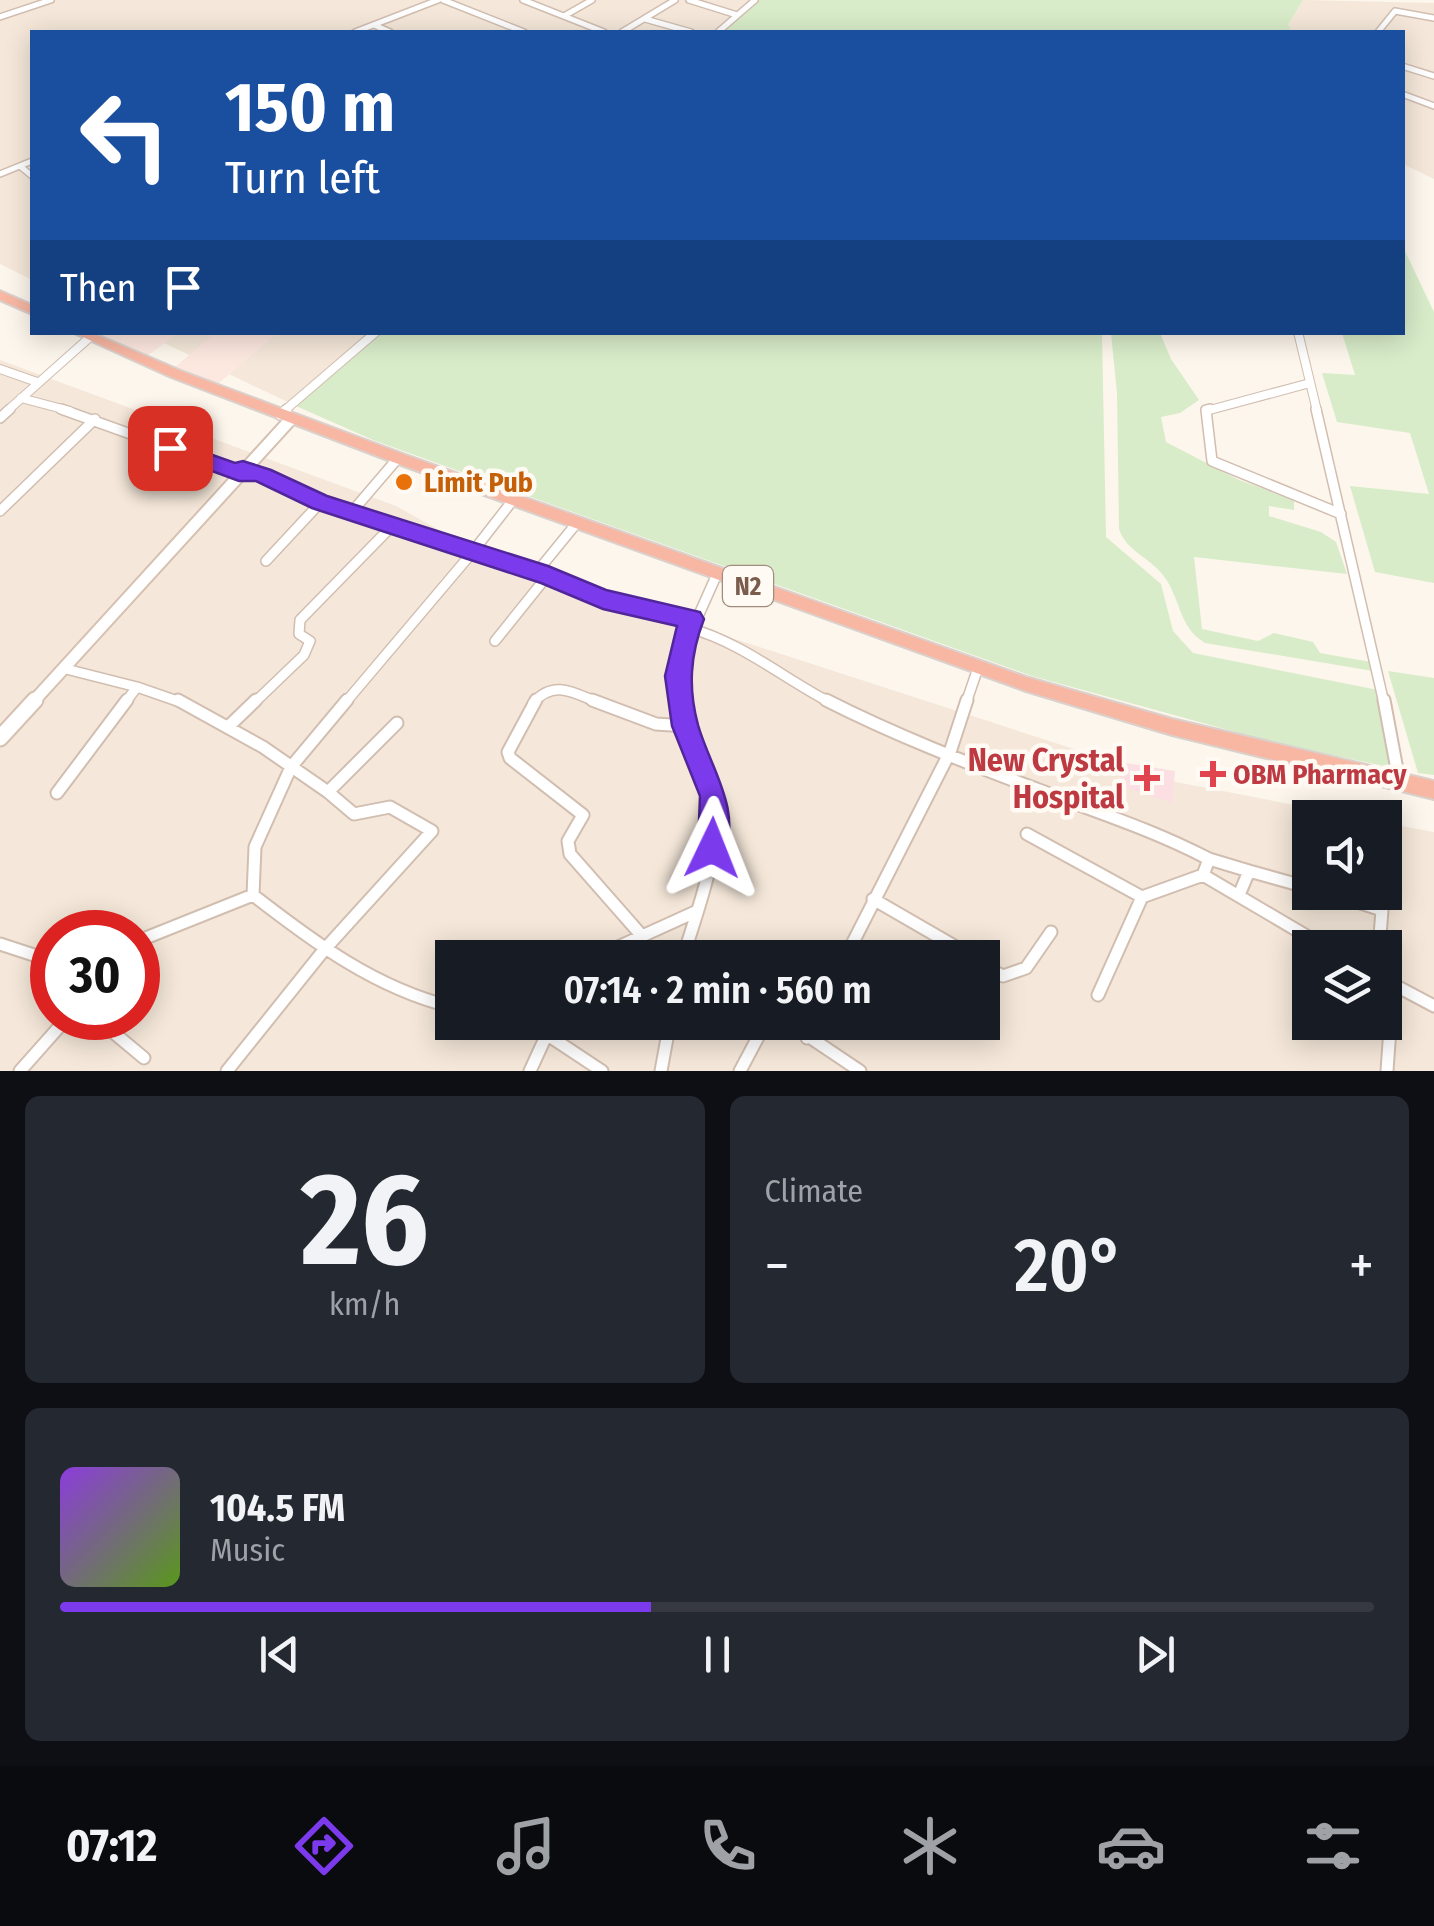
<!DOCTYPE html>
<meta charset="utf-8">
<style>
body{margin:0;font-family:"Fira Sans Condensed",sans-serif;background:#242831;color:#f1f3f6;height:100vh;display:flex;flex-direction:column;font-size:38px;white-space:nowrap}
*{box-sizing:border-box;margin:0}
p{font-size:32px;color:#9ea1a6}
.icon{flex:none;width:55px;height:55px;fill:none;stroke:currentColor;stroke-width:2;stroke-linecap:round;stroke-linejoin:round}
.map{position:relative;height:1071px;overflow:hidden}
.drawer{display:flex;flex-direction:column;gap:25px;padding:25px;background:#0d0f14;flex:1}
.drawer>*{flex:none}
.banner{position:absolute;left:30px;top:30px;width:1375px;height:305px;border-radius:0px;box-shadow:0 5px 25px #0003;background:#1a4fa0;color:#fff;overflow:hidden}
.tools{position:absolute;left:1292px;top:800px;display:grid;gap:20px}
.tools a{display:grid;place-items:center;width:110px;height:110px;border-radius:0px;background:#171b24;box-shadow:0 5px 25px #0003;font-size:50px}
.speed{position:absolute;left:30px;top:910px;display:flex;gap:20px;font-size:50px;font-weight:700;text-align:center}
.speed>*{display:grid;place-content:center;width:130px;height:130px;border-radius:50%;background:#171b24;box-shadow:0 5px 25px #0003;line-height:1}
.speed .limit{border:15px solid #d22;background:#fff;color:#111}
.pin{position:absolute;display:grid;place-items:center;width:85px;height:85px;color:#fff;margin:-42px;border-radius:20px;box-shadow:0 5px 15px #0006}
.me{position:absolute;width:110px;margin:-55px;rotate:2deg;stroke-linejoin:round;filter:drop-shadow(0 0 8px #0008)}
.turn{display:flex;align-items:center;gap:35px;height:210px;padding:0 30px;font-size:45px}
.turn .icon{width:130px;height:130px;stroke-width:2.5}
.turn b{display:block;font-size:70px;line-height:85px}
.then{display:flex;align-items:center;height:95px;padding:0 30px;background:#0003;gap:20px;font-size:38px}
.big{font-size:75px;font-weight:600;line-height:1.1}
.drawer .widget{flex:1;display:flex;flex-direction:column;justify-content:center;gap:15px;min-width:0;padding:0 35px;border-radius:15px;background:#242831}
.drawer .dial{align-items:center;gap:0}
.dial b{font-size:130px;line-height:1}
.song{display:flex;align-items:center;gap:30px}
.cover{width:120px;height:120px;border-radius:15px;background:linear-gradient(135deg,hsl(270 70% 55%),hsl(90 70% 35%))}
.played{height:10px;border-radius:5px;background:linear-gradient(90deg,#7c3aed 45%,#363941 45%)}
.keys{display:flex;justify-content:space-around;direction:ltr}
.heat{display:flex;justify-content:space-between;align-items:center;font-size:55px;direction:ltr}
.drawer .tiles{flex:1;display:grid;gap:25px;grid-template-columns:1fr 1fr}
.widget:last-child{grid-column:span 2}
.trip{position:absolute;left:435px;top:940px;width:565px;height:100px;border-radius:0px;background:#171b24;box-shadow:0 5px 25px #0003;font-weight:600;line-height:100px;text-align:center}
.dock{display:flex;height:160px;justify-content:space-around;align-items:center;background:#090b0e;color:#9ea1a6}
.dock .icon{width:70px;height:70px}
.dock .on{color:#7c3aed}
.dock b{font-size:45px;color:#f1f3f6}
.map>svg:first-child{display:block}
.residential{fill:#f5e8da;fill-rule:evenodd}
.commercial{fill:#fde8e0}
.medical{fill:#fbdfe3}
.green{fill:#d8ecc9}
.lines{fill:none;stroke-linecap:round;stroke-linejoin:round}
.street-far3-casing{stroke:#d1beb0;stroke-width:8}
.street-far2-casing{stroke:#d1beb0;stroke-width:10}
.street-far1-casing{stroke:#d1beb0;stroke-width:12}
.street-casing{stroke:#d1beb0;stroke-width:15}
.secondary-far1-casing{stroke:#d6c0b0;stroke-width:15}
.secondary-casing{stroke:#d6c0b0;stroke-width:19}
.highway-casing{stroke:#dad1cd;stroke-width:4}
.street-far3{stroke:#fff;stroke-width:5}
.street-far2{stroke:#fff;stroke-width:8}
.street-far1{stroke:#fff;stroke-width:9}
.street{stroke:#fff;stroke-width:11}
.secondary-far1{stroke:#fff;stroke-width:11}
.secondary{stroke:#fff;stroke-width:15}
.highway{fill:#f7b7a3;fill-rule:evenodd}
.route{fill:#7c3aed;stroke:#51269a;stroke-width:2.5}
.food-dot{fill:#e8710a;stroke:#fffaf3;stroke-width:4}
.health-dot{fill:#e0444e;stroke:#fffaf3;stroke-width:4}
.labels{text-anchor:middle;stroke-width:9;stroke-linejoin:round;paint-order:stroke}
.shield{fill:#fffaf3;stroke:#a28b7f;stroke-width:2.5}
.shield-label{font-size:25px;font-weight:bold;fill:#7a5c4d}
.food-label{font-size:28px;font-weight:bold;fill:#c56008;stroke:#fffaf3;text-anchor:start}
.health-label{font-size:28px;font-weight:bold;fill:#be3a42;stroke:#fffaf3;text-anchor:start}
.near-health-label{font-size:32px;font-weight:bold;fill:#be3a42;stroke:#fffaf3;text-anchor:end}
</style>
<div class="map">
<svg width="1434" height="1071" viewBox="0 0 1434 1071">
<rect width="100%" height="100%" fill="#fdf6ec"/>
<path class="residential" d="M0,0h756l-34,32h-690v248l-32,-16z
M1303,0l131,3v176l-31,-15 -1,-132h-110l-4,-7z
M143,333h237l-84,73z
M0,360l396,146 101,56 679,220 181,35 -47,1v74h75v-69l49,9v239h-1434zM52,932h86v86h-86zM1310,948h75v74h-75zM452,958h530v64h-530z"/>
<path class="commercial" d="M216,332h61v1l-59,51 -44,-16z
M92,333h86l-31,23z"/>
<path class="medical" d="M1120,762l55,9 -3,32 -52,-17z"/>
<path class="green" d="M756,0h547l-15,25 4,7h-570z
M1403,247l31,65v271l-59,-11 -25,-86 79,8 -19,-61 -73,-11 -15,-49 33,2 -13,-42 60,-1z
M380,333h722l4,204 55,47 12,47 20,22 185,37 15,78 -117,-25 -244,-67 -518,-185 -141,-51 -77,-34z
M1111,333h49l11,26 28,41 -19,13 -19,4 5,25 73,38 55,20v10l-25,-4v10l52,16 15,10 11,32 -153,-17 8,72 56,12 16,-8 39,9 7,11 51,9 2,9 -168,-28c-27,-16 -24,-45 -42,-68 -14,-18 -37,-24 -44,-46l-2,-136z
M1388,671l46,7v97l-16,-2z"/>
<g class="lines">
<defs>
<path id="street-far3" d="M443,0l81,32
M523,0l81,32
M689,0l48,15
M564,16l28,-16
M0,17l51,-17
M645,19l46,13
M374,25l16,7
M355,32l83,-32
M622,32l53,-32
M718,32l37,-32
M1378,32l17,-21 39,7
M1402,66l32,10
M1402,94l32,12
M20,166l12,10
M0,174l32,-13"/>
<path id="street-far2" d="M1298,332l19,79
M0,369l37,13
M21,398l49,13
M7,411l82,-73
M284,411l92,-79
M1206,411l104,-28"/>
<path id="street-far1" d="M61,409l178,64
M1210,409l-4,1 6,51 129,53
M1316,409l68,294
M280,415l7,-6
M0,418l10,-9
M243,469l77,34
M0,511l95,-92
M351,513l47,-55
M266,561l54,-58 151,51 42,-54
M536,573l40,-49
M689,628c52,14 94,50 142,75
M495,641l53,-66
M66,669l71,18
M125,703l12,-16 46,16
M254,703l50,-48 6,-14 -11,-7 1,-14 91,-93
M345,703l126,-149 77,21 69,29 75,15
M533,703c21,-24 41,-10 66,0
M681,703l3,-55 33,-74
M966,703l12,-35"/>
<path id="street" d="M178,700l85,47 65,45 69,-69
M536,700l-28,52 2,6 73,57 -15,26 2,13 72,82
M592,700l64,24 30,2
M681,700c4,33 24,58 31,89 13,55 -14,117 -29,169
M826,700c69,35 141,63 213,90 60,23 112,39 170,69l-6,16 124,73
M1384,700l15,80
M229,726l27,-26
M57,793l70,-93
M1027,834l115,63 61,-22
M1209,859l40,12
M1327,892l55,18 -3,38
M253,895l2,-48 36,-80 56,-67
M1239,895l10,-24 61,17
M873,899l102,59
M138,941l115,-46c62,48 122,93 199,112
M0,944l52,17
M686,946l15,12
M618,947l77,-35
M596,958l22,-11 52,11
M845,958l105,-206 17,-52
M1385,980l49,26
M1387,981l3,47 -3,43
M982,983l9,-13 12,6 23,-8 25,-36
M1098,995l44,-98
M96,1018l48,40
M528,1022l74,49
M787,1022l73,49
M807,1038l8,-16
M20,1071l47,-53
M227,1071l97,-121 108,-119 -42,-24 -36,7 -26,-22
M530,1071l17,-37
M661,1071l9,-49
M740,1071l26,-49"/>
<path id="secondary-far1" d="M32,703l259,-284"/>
<path id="secondary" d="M0,738l35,-38"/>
<path id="highway" d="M0,291l32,14v9l-32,-14z
M72,332h18l91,39 222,83 623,223 146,42 262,62v18l-262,-64 -146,-44 -633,-229 -222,-85z"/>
</defs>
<use href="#street-far3" class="street-far3-casing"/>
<use href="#street-far2" class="street-far2-casing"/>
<use href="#street-far1" class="street-far1-casing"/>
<use href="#street" class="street-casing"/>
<use href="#secondary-far1" class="secondary-far1-casing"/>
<use href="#secondary" class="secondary-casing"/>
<use href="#highway" class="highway-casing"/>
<use href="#street-far3" class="street-far3"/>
<use href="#street-far2" class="street-far2"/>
<use href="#street-far1" class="street-far1"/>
<use href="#street" class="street"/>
<use href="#secondary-far1" class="secondary-far1"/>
<use href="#secondary" class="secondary"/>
<use href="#highway" class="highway"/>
</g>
<path class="route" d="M170,440l65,23 8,-2 28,9 56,26 221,70 58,24 94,22 4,7c-14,36 -16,69 -6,106 13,45 45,85 25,134l-11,4 -10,-4 -4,-11 2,-52 -28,-70 -7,-50 12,-50 -74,-17 -62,-26 -229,-75 -56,-27h-17l-76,-28 -4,-5z"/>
<circle class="food-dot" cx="404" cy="482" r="10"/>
<g class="health-dot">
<path d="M1208 759h10v10h10v10h-10v10h-10v-10h-10v-10h10z"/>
<path d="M1142 763h10v10h10v10h-10v10h-10v-10h-10v-10h10z"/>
</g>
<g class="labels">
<rect class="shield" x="723" y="566" width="50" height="40" rx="8"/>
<g class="shield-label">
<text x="748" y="595">N2</text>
</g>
<g class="food-label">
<text x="424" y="492">Limit Pub</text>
</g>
<g class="health-label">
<text x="1233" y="784">OBM Pharmacy</text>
</g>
<g class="near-health-label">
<text x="1124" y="771">New Crystal<tspan x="1124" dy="37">Hospital</tspan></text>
</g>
</g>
</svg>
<div class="tools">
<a><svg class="icon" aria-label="sound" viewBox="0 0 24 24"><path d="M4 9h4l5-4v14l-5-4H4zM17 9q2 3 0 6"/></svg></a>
<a><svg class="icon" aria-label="layers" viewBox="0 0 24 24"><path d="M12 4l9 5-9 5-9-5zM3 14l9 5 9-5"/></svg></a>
</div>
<div class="speed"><div class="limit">30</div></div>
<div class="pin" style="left:170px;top:448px;background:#d93025"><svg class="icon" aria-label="arrive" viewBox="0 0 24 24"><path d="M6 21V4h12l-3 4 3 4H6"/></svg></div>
<svg class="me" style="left:712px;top:848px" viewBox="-20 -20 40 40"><path d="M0-17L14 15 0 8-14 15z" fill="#7c3aed" stroke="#fff" stroke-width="4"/></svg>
<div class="trip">07:14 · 2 min · 560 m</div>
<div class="banner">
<div class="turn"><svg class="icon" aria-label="left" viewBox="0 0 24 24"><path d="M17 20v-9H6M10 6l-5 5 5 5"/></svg><div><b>150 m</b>Turn left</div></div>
<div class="then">Then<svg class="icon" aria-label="arrive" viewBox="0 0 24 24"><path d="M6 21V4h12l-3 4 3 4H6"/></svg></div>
</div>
</div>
<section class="drawer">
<div class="tiles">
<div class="widget dial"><b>26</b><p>km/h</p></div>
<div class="widget"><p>Climate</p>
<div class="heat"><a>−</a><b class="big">20°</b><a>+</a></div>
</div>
<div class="widget">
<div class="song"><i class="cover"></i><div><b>104.5 FM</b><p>Music</p></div></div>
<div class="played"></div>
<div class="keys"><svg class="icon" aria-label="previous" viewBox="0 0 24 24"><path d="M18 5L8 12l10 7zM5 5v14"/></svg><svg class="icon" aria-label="pause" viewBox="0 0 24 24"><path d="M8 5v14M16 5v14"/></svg><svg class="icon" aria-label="next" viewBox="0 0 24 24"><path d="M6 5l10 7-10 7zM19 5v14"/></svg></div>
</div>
</div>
</section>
<nav class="dock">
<b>07:12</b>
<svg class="icon on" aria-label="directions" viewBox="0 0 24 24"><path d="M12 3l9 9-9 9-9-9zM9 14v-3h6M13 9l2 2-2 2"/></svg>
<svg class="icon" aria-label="music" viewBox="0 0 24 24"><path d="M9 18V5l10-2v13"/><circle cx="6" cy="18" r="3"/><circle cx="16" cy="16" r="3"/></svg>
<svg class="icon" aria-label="phone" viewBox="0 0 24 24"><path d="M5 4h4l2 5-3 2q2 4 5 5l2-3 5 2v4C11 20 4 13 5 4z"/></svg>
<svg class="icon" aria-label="climate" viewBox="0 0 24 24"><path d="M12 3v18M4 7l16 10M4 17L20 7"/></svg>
<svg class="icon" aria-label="car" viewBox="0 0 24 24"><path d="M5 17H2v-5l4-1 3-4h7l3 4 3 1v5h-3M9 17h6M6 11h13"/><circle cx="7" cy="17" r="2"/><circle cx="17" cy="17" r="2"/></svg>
<svg class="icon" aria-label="filters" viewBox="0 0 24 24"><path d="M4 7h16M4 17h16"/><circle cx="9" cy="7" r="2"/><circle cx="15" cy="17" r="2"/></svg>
</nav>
